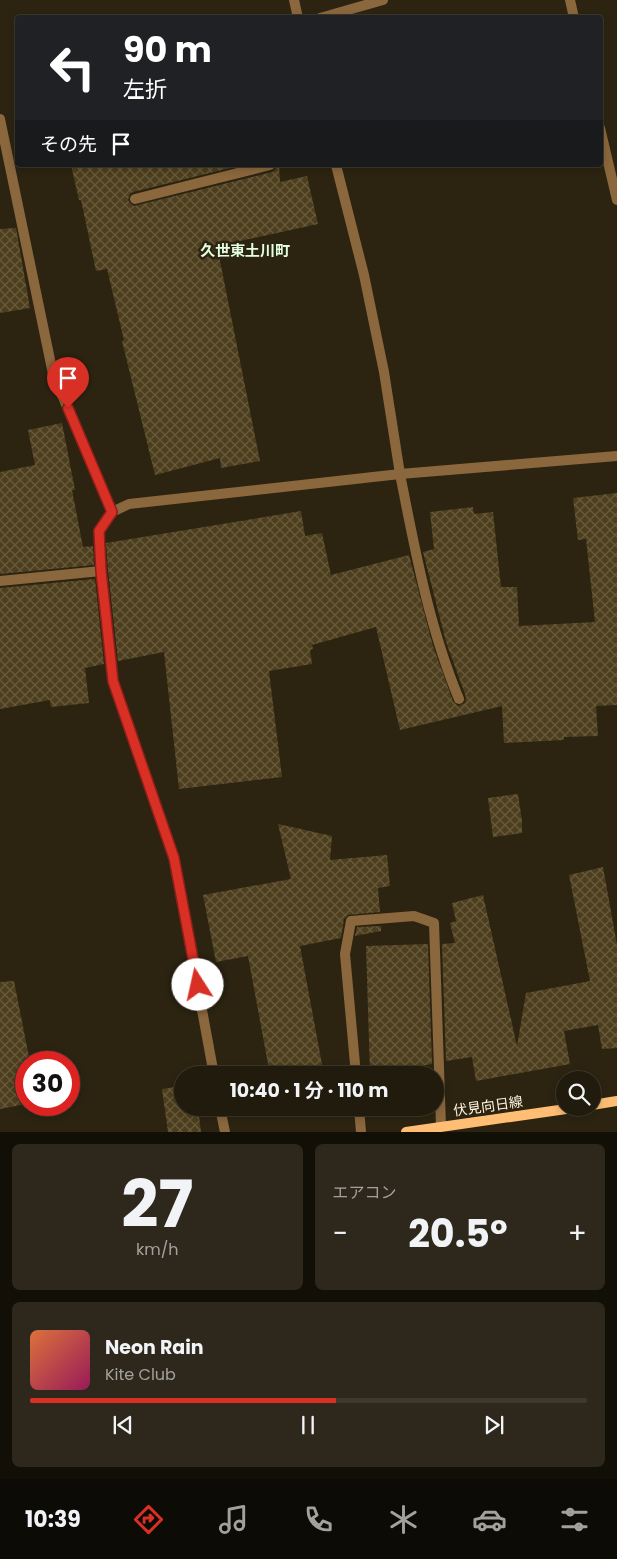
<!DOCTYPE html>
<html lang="ja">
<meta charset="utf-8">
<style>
body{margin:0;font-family:Poppins,"Noto Sans JP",sans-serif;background:#2d281b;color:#f1f3f6;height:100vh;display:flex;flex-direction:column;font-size:19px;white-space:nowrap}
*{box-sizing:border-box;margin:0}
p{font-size:16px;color:#a2a19d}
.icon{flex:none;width:28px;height:28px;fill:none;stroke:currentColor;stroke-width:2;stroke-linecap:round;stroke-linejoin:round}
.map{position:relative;height:1132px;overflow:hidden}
.panel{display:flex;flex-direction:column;gap:12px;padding:12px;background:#120f07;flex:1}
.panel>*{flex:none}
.banner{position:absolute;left:15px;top:15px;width:588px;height:152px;border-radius:5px;box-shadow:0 2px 8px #0003,0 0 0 1px #3e392e;background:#202124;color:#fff;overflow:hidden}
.tools{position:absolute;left:556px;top:1071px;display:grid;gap:10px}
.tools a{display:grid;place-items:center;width:45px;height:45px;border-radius:50%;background:#211b0d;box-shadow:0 2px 8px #0003,0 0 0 1px #3e392e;font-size:25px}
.speed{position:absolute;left:15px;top:1051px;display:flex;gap:10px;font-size:25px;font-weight:700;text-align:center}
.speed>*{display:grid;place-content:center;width:65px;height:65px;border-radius:50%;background:#211b0d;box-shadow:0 2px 8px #0003,0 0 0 1px #3e392e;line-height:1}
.speed .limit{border:8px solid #d22;background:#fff;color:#111}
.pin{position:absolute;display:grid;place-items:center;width:42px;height:42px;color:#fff;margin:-51px -21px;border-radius:50% 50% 50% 0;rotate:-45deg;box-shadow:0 0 5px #0007}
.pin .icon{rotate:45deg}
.me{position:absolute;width:55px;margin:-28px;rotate:350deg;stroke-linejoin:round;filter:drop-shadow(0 0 4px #0008)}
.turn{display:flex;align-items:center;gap:18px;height:105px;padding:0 25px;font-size:22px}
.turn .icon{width:65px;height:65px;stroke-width:2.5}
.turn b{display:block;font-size:35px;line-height:42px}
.then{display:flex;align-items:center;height:48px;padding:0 25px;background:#0003;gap:10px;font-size:19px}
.big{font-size:38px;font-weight:700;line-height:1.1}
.panel .tile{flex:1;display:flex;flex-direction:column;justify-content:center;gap:8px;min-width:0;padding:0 18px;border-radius:8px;background:#2d281b}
.panel .dial{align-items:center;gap:0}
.dial b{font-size:65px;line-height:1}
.song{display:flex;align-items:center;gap:15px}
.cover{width:60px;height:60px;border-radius:8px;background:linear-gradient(135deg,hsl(20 70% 55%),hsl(330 70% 35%))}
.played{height:5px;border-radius:2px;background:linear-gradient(90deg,#d93025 55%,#3e392e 55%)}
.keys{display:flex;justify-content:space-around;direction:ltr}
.heat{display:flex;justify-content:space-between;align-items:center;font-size:28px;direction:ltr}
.panel .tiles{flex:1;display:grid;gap:12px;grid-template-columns:1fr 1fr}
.tile:last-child{grid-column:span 2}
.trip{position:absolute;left:174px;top:1066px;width:270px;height:50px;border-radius:25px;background:#211b0d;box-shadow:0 2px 8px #0003,0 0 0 1px #3e392e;font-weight:700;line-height:50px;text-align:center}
.dock{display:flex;height:80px;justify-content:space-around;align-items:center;background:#0d0b05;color:#a2a19d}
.dock .icon{width:35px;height:35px}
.dock .current{color:#d93025}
.dock b{font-size:22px;color:#f1f3f6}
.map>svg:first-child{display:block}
.building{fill:url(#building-cross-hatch)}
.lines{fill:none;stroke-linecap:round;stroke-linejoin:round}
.service{stroke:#8b673d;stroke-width:10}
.minor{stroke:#8b673d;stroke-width:10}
.secondary{stroke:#ffbe74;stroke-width:10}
.route-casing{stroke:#8d1f18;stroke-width:12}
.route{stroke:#d93025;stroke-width:9}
.labels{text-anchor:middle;stroke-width:5;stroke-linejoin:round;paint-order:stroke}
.street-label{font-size:14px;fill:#fff2dd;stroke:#2c2411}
.neighbourhood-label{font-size:15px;font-weight:bold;fill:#e3ffdf;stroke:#2c2411}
</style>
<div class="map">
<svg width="617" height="1132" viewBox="0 0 617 1132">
<defs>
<pattern id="building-cross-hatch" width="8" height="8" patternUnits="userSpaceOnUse" patternTransform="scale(1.25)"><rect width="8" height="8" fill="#4d3f1d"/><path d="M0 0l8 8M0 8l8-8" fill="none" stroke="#685b3d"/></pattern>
</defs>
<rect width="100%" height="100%" fill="#2c2411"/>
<path class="building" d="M71,165h171l-109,27 -3,2 -2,6 2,3 4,3 138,-34 3,-2 2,-5h2l1,17 27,-6 11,48 -101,22 43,215 -39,7 -1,-10 -65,17 -33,-134 2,-1 -17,-71 -11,2 -15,-71h-2z
M16,228l14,80 -30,5v-84z
M62,423l13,67h-3l11,57 10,-1 1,19 -94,9v-102l35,-7 -7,-35z
M617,493v212l-21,1 2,30 -34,1v3l-60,3 -2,-37 -102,24 -24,-103 -64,18 1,4 -3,1 2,14 -43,7 13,106 -103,12 -15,-137 -46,9 -10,-91 -2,-27 195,-32 4,25 17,-3 9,42 78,-20 24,91 20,55 5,5 7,-3 1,-6 -20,-55 -23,-90 11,-3 -4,-37 43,-5 1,7 19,-2 8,75h16l2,39 76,-4 -9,-83 -8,1 -5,-42z
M95,579l9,85 -19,4 4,35 -38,4 -1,-7 -50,9v-121z
M518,794l4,27v12l-29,4 -5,-39z
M278,824l54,12 -2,24 57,-5 3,31 -12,2 2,24 -32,3 -4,4 -3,19 -41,8 24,129h-54l-22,-119 -32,6 -13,-67 88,-16z
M603,867l14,78v103l-15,1 -4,-24 -34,6 6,33 -94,17 -4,-24 -26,4 -4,-117 13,-1 -5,-20 6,-2 -4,-18 31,-8 34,151 9,-53 64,-12 -21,-106z
M381,926v5l-26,5 2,-9z
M428,944l4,120 -11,2 1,5 -52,2 -4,-127z
M14,981l16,81h-4v42l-26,5v-127z
M182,1086v22h16l3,24h-33l-6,-43z"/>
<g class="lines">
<path class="service" d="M400,474c15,76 29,153 59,225"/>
<path class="minor" d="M294,0l4,18
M570,0l4,18
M320,18l63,-18
M0,119l53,255 59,138
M600,128l17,72
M336,165l28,110 20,97 16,102
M135,199l135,-34
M0,581l101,-10
M214,1075l-40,-217 -61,-177 -12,-110 -2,-40 13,-19 17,-8 271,-30 217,-18
M356,1075l-11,-121 6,-33 63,-5 20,7 7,203
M220,1108l5,24
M359,1108l2,24"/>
<path class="secondary" d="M592,1105l25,-4
M406,1132l167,-24"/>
</g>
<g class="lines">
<defs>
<path id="route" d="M68,408l44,104 -13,19 2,40 12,110 61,177 24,127"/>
</defs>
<use href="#route" class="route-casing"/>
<use href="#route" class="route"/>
</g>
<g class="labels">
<g class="street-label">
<text transform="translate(488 1106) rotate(-8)" y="5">伏見向日線</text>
</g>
<g class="neighbourhood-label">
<text x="245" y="256">久世東土川町</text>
</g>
</g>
</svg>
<div class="tools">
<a><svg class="icon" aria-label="search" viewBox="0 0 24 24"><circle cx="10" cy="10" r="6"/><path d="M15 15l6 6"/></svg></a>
</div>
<div class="speed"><div class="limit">30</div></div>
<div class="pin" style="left:68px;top:408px;background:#d93025"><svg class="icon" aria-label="arrive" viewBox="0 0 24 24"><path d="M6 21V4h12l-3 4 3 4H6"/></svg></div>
<svg class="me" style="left:198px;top:985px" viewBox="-20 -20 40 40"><circle r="19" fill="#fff"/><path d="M0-13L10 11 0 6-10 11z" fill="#d93025"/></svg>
<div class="trip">10:40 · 1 分 · 110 m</div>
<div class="banner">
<div class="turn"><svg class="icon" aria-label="left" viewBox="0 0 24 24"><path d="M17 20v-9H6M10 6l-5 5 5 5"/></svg><div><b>90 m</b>左折</div></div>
<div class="then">その先<svg class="icon" aria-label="arrive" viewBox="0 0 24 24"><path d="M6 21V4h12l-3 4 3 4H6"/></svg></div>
</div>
</div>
<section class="panel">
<div class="tiles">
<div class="tile dial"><b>27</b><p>km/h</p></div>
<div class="tile"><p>エアコン</p>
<div class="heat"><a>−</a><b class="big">20.5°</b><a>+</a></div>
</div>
<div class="tile">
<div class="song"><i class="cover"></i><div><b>Neon Rain</b><p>Kite Club</p></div></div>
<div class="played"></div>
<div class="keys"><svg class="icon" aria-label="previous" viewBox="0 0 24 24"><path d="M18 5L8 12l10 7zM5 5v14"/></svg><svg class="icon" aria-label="pause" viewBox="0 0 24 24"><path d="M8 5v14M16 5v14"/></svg><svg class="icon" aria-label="next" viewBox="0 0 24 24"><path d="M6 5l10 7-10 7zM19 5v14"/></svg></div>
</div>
</div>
</section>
<nav class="dock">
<b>10:39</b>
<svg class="icon current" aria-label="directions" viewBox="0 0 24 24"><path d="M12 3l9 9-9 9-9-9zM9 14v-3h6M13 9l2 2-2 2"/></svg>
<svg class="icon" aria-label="music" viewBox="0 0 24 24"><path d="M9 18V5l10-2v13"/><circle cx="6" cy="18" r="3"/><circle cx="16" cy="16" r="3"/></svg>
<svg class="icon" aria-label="phone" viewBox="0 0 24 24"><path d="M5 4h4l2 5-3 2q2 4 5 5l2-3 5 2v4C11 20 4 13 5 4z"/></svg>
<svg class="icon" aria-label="climate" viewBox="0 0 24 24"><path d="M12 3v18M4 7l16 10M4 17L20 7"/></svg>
<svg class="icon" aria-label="car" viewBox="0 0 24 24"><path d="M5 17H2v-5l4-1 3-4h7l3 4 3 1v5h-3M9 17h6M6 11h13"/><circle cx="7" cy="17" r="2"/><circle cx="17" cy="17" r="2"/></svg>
<svg class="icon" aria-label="filters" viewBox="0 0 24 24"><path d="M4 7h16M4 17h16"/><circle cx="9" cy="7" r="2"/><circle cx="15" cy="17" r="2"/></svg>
</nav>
